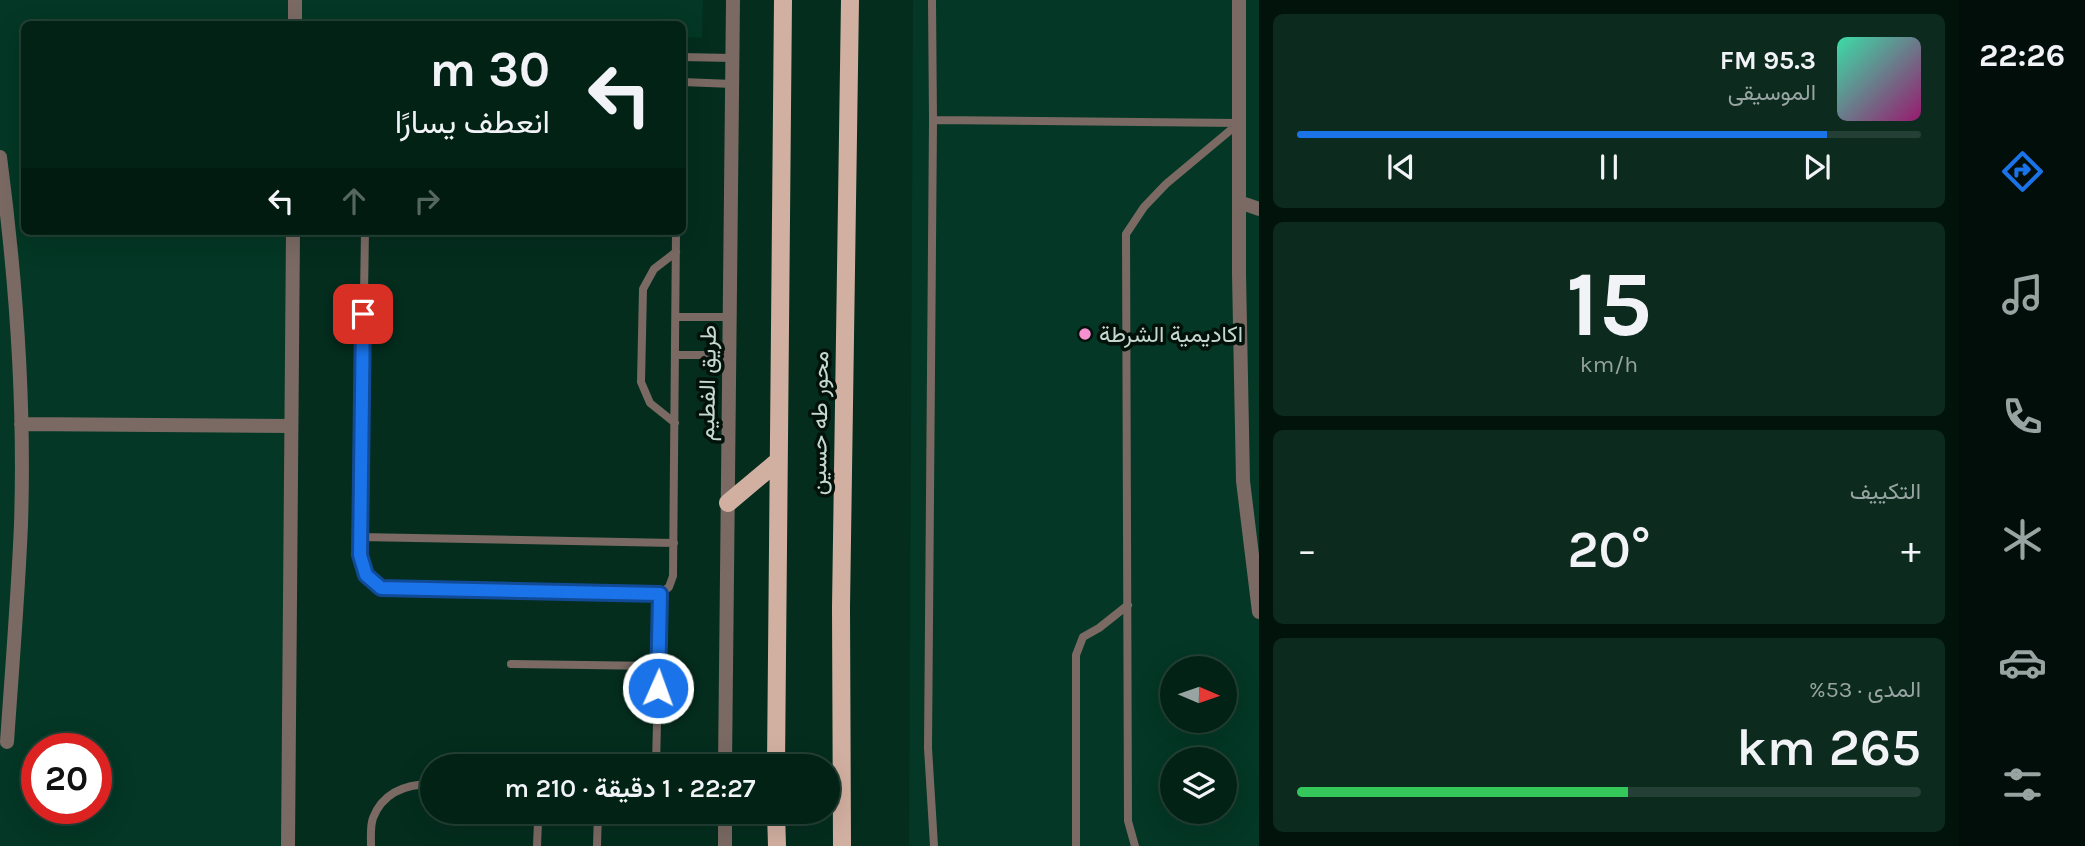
<!DOCTYPE html>
<html lang="ar">
<meta charset="utf-8">
<style>
body{margin:0;font-family:Karla,Vazirmatn,sans-serif;background:#0d2a1f;color:#f1f3f6;direction:rtl;height:100vh;display:flex;flex-direction:column;font-size:26px;white-space:nowrap}
*{box-sizing:border-box;margin:0}
p{font-size:23px;color:#97a4a1}
.icon{flex:none;width:38px;height:38px;fill:none;stroke:currentColor;stroke-width:2;stroke-linecap:round;stroke-linejoin:round}
.map{position:relative;flex:1;overflow:hidden;direction:ltr}
.side{display:flex;flex-direction:column;gap:14px;padding:14px;background:#02130c;width:700px}
.side>*{flex:none}
.hud{position:absolute;left:21px;top:21px;width:665px;height:214px;border-radius:10px;box-shadow:0 7px 28px #0002,0 0 0 2px #243f35;direction:rtl;background:#032216;color:#f1f3f6;overflow:hidden}
.needle{width:46px;rotate:92deg}
.buttons{position:absolute;left:1160px;top:656px;display:grid;gap:14px}
.buttons a{display:grid;place-items:center;width:77px;height:77px;border-radius:50%;background:#032216;box-shadow:0 7px 28px #0002,0 0 0 2px #243f35;font-size:35px}
.speed{position:absolute;left:21px;top:733px;display:flex;gap:14px;font-size:35px;font-weight:700;text-align:center}
.speed>*{display:grid;place-content:center;width:91px;height:91px;border-radius:50%;background:#032216;box-shadow:0 7px 28px #0002,0 0 0 2px #243f35;line-height:1}
.speed .limit{border:10px solid #d22;background:#fff;color:#111}
.pin{position:absolute;display:grid;place-items:center;width:60px;height:60px;color:#fff;margin:-30px;border-radius:14px;box-shadow:0 4px 10px #0006}
.me{position:absolute;width:77px;margin:-38px;rotate:2deg;stroke-linejoin:round;filter:drop-shadow(0 0 5px #0008)}
.turn{display:flex;align-items:center;gap:24px;height:147px;padding:0 21px;font-size:32px}
.turn .icon{width:91px;height:91px;stroke-width:2.5}
.turn b{display:block;font-size:49px;line-height:60px}
.lanes{display:flex;align-items:center;height:66px;padding:0 21px;background:#0003;justify-content:center;gap:35px;direction:ltr}
.lanes .off{opacity:.35}
.big{font-size:52px;font-weight:600;line-height:1.1}
.side .tile{flex:1;display:flex;flex-direction:column;justify-content:center;gap:10px;min-width:0;padding:0 24px;border-radius:10px;background:#0d2a1f}
.side .dial{align-items:center;gap:0}
.dial b{font-size:91px;line-height:1}
.song{display:flex;align-items:center;gap:21px}
.cover{width:84px;height:84px;border-radius:10px;background:linear-gradient(135deg,hsl(160 70% 55%),hsl(320 70% 35%))}
.played{height:7px;border-radius:4px;background:linear-gradient(90deg,#1a73e8 85%,#243f35 85%)}
.keys{display:flex;justify-content:space-around;direction:ltr}
.heat{display:flex;justify-content:space-between;align-items:center;font-size:38px;direction:ltr}
.charge{height:10px;border-radius:5px;background:linear-gradient(90deg,#34c759 53%,#243f35 0)}
.trip{position:absolute;left:420px;top:754px;width:420px;height:70px;border-radius:35px;background:#032216;box-shadow:0 7px 28px #0002,0 0 0 2px #243f35;font-weight:600;line-height:70px;text-align:center;direction:rtl}
main{display:flex;flex:1;min-height:0}
.tabs{display:flex;flex-direction:column;width:126px;justify-content:space-around;align-items:center;background:#010e09;color:#97a4a1}
.tabs .icon{width:49px;height:49px}
.tabs .active{color:#1a73e8}
.tabs b{font-size:32px;color:#f1f3f6}
.map>svg:first-child{display:block}
.built{fill:#043725;fill-rule:evenodd}
.lines{fill:none;stroke-linecap:round;stroke-linejoin:round}
.service{stroke:#7a6a63;stroke-width:8}
.minor{stroke:#7a6a63;stroke-width:14}
.tertiary{stroke:#7a6a63;stroke-width:14}
.primary{stroke:#d2b0a1;stroke-width:18}
.route-casing{stroke:#114b97;stroke-width:18}
.route{stroke:#1a73e8;stroke-width:12}
.poi-dot{fill:#f790ce;stroke:#03110b;stroke-width:2.5}
.labels{text-anchor:middle;stroke-width:7;stroke-linejoin:round;paint-order:stroke}
.poi-label{font-size:23px;fill:#c4d8ce;stroke:#03110b;text-anchor:start}
.street-label{font-size:23px;fill:#c4d8ce;stroke:#03110b}
</style>
<main>
<nav class="tabs">
<b>22:26</b>
<svg class="icon active" aria-label="directions" viewBox="0 0 24 24"><path d="M12 3l9 9-9 9-9-9zM9 14v-3h6M13 9l2 2-2 2"/></svg>
<svg class="icon" aria-label="music" viewBox="0 0 24 24"><path d="M9 18V5l10-2v13"/><circle cx="6" cy="18" r="3"/><circle cx="16" cy="16" r="3"/></svg>
<svg class="icon" aria-label="phone" viewBox="0 0 24 24"><path d="M5 4h4l2 5-3 2q2 4 5 5l2-3 5 2v4C11 20 4 13 5 4z"/></svg>
<svg class="icon" aria-label="climate" viewBox="0 0 24 24"><path d="M12 3v18M4 7l16 10M4 17L20 7"/></svg>
<svg class="icon" aria-label="car" viewBox="0 0 24 24"><path d="M5 17H2v-5l4-1 3-4h7l3 4 3 1v5h-3M9 17h6M6 11h13"/><circle cx="7" cy="17" r="2"/><circle cx="17" cy="17" r="2"/></svg>
<svg class="icon" aria-label="filters" viewBox="0 0 24 24"><path d="M4 7h16M4 17h16"/><circle cx="9" cy="7" r="2"/><circle cx="15" cy="17" r="2"/></svg>
</nav>
<section class="side">
<div class="tile">
<div class="song"><i class="cover"></i><div><b>95.3 FM</b><p>الموسيقى</p></div></div>
<div class="played"></div>
<div class="keys"><svg class="icon" aria-label="previous" viewBox="0 0 24 24"><path d="M18 5L8 12l10 7zM5 5v14"/></svg><svg class="icon" aria-label="pause" viewBox="0 0 24 24"><path d="M8 5v14M16 5v14"/></svg><svg class="icon" aria-label="next" viewBox="0 0 24 24"><path d="M6 5l10 7-10 7zM19 5v14"/></svg></div>
</div>
<div class="tile dial"><b>15</b><p>km/h</p></div>
<div class="tile"><p>التكييف</p>
<div class="heat"><a>−</a><b class="big">20°</b><a>+</a></div>
</div>
<div class="tile"><p>المدى · 53%</p><b class="big">265 km</b><div class="charge"></div></div>
</section>
<div class="map">
<svg width="1259" height="846" viewBox="0 0 1259 846">
<rect width="100%" height="100%" fill="#042d1e"/>
<path class="built" d="M0,0h703l-1,38 -19,-1 -1,-13h-279l-104,-4 -1,4h-274v207h270l-11,615h-283zM37,749h59v59h-59z
M913,0h346v846h-350zM1172,668h53v53h-53zM1172,760h53v52h-53z"/>
<g class="lines">
<path class="service" d="M932,0l1,120 -5,628 6,98
M682,57l51,1
M682,82l51,2
M933,120l306,3
M365,231l-5,324 6,20 15,13 279,6 9,-7 4,-11 3,-345
M676,317h54
M675,355h55
M675,423l-25,-20 -9,-21 2,-93 11,-20 22,-17
M360,537l314,6
M511,664l147,2
M656,766l4,-172
M371,846c0,-9 -1,-20 2,-28 10,-26 34,-34 59,-34
M537,846l1,-24
M597,846l1,-34
M1076,846v-191l7,-18 16,-9 29,-23
M1135,846l-7,-25 -2,-587 18,-27 22,-23 73,-61"/>
<path class="minor" d="M1239,0v274l4,207 16,131
M295,24v-24
M0,157c16,121 25,245 21,367 -3,73 -9,145 -14,218
M1239,202l20,7
M21,424l269,2
M288,846l5,-615"/>
<path class="tertiary" d="M725,766l8,-766
M725,846v-34"/>
<path class="primary" d="M728,503l50,-42
M776,766l7,-766
M776,812l1,34
M842,846l-1,-239 9,-607"/>
</g>
<g class="lines">
<defs>
<path id="route" d="M363,314l-3,241 6,20 15,13 279,6 -2,94"/>
</defs>
<use href="#route" class="route-casing"/>
<use href="#route" class="route"/>
</g>
<circle class="poi-dot" cx="1085" cy="334" r="7"/>
<g class="labels">
<g class="poi-label">
<text x="1099" y="342">اكاديمية الشرطة</text>
</g>
<g class="street-label">
<text transform="translate(707 383) rotate(-89)" y="8">طريق الفطيم</text>
<text transform="translate(819 423) rotate(-89)" y="8">محور طه حسين</text>
</g>
</g>
</svg>
<div class="buttons">
<a><svg class="needle" viewBox="-14 -14 28 28"><path d="M0-13l5 13h-10z" fill="#e53935"/><path d="M0 13l5-13h-10z" fill="#97a4a1"/></svg></a>
<a><svg class="icon" aria-label="layers" viewBox="0 0 24 24"><path d="M12 4l9 5-9 5-9-5zM3 14l9 5 9-5"/></svg></a>
</div>
<div class="speed"><div class="limit">20</div></div>
<div class="pin" style="left:363px;top:314px;background:#d93025"><svg class="icon" aria-label="arrive" viewBox="0 0 24 24"><path d="M6 21V4h12l-3 4 3 4H6"/></svg></div>
<svg class="me" style="left:658px;top:688px" viewBox="-20 -20 40 40"><circle r="17" fill="#1a73e8" stroke="#fff" stroke-width="3"/><path d="M0-11L8 9 0 5-8 9z" fill="#fff"/></svg>
<div class="trip">22:27 · 1 دقيقة · 210 m</div>
<div class="hud">
<div class="turn"><svg class="icon" aria-label="left" viewBox="0 0 24 24"><path d="M17 20v-9H6M10 6l-5 5 5 5"/></svg><div><b>30 m</b>انعطف يسارًا</div></div>
<div class="lanes"><svg class="icon" aria-label="left" viewBox="0 0 24 24"><path d="M17 20v-9H6M10 6l-5 5 5 5"/></svg><svg class="icon off" aria-label="ahead" viewBox="0 0 24 24"><path d="M12 20V5M6 11l6-6 6 6"/></svg><svg class="icon off" aria-label="right" viewBox="0 0 24 24"><path d="M7 20v-9h11M14 6l5 5-5 5"/></svg></div>
</div>
</div>
</main>
